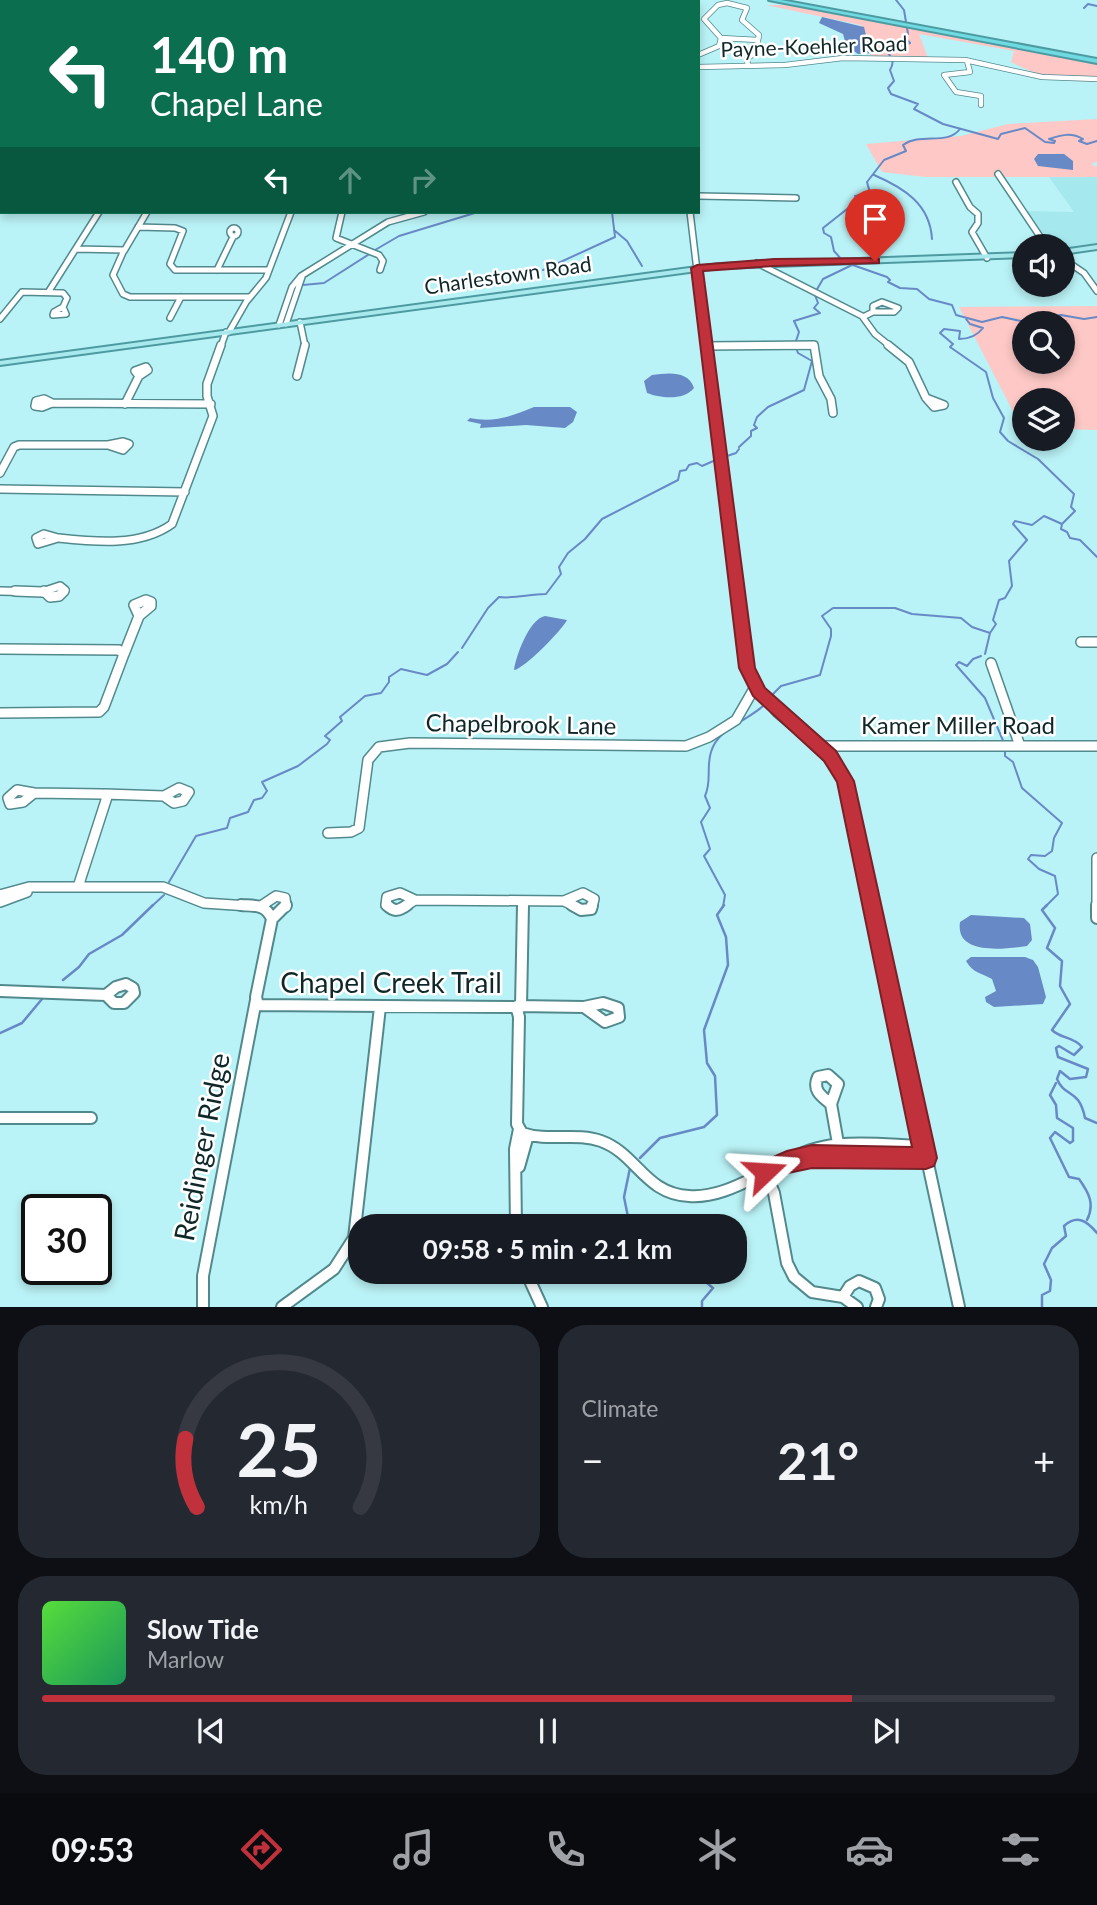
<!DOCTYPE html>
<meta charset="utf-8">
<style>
body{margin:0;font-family:Lato,sans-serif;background:#242831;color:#f1f3f6;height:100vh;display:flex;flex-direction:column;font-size:26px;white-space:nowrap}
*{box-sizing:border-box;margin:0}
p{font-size:23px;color:#9ea1a6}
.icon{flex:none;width:38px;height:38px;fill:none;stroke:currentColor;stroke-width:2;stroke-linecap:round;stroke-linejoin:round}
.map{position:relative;height:1307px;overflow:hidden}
.sheet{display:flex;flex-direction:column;gap:18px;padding:18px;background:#0d0f14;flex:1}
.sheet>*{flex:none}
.top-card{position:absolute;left:0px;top:0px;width:700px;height:214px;box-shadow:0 4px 10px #0003;background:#0b6e4f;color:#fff;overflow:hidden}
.tools{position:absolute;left:1012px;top:234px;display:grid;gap:14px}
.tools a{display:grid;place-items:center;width:63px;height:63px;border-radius:50%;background:#171b24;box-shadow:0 4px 10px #0003;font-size:35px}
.speed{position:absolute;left:21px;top:1194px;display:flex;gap:14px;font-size:35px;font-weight:700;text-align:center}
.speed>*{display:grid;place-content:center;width:91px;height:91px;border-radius:50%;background:#171b24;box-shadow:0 4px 10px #0003;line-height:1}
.speed .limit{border:4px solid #111;border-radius:10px;background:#fff;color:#111}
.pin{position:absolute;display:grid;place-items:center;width:60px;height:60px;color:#fff;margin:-72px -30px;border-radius:50% 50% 50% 0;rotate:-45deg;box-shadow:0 0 7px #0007}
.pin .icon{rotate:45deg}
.me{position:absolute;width:77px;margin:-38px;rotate:70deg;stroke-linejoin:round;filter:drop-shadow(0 0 5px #0008)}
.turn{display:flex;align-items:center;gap:24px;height:147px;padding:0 35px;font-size:32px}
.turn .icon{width:91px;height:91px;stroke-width:2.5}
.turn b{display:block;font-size:49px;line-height:60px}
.lanes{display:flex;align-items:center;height:66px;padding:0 35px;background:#0003;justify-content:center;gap:35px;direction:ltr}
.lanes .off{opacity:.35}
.big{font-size:52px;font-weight:700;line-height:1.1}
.sheet .widget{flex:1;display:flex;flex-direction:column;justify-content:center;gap:10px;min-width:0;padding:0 24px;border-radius:28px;background:#242831}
.sheet .dial{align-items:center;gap:0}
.dial svg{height:182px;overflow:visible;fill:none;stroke:#363941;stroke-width:7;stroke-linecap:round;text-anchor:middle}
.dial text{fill:#f1f3f6;stroke:none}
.song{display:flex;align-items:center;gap:21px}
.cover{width:84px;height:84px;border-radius:10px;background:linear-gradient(135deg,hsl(110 70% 55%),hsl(150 70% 35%))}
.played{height:7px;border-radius:4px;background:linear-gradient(90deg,#c1313c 80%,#363941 80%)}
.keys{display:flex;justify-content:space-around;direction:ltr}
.heat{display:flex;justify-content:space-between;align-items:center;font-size:38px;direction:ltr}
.sheet .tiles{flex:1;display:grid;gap:18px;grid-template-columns:1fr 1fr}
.widget:last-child{grid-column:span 2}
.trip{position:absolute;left:348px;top:1214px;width:399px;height:70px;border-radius:28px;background:#171b24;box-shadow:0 4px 10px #0003;font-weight:700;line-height:70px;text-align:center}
.tab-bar{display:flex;height:112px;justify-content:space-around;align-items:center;background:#090b0e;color:#9ea1a6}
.tab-bar .icon{width:49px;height:49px}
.tab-bar .selected{color:#c1313c}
.tab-bar b{font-size:32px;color:#f1f3f6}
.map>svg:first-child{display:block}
.built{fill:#a5e8ed}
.green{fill:#fdc8c5;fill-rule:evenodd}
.water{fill:#6789c6}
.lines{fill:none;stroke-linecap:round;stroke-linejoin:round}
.stream-far1{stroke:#6789c6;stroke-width:2}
.stream{stroke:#6789c6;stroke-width:2.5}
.minor-far4-casing{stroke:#52898d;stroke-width:6}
.minor-far3-casing{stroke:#52898d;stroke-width:8}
.minor-far2-casing{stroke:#52898d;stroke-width:10}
.minor-far1-casing{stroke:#52898d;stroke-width:12}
.minor-casing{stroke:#52898d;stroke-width:14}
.major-casing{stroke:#4d9ba1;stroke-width:4}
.highway-casing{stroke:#4d9ba1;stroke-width:4}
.minor-far4{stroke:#fff;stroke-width:4.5}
.minor-far3{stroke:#fff;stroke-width:5}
.minor-far2{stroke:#fff;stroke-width:7}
.minor-far1{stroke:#fff;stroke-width:9}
.minor{stroke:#fff;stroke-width:10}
.major{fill:#a8e9ee;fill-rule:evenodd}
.highway{fill:#6edae2;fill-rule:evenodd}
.route{fill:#c1313c;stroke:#7d2027;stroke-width:2}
.labels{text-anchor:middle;stroke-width:5;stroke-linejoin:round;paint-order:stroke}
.far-street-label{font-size:21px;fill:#102729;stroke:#fff}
.street-label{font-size:24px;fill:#102729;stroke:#fff}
.near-street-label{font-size:28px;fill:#102729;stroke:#fff}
</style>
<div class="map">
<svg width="1097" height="1307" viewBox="0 0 1097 1307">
<rect width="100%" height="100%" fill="#baf3f7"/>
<path class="built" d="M1049,177h48v66l-35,5 -9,-2 -26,-35 47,1z"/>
<path class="green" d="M766,5h22l309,59v18c-35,-1 -55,-4 -86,-20l3,-11 -95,-17 9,24 -54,-2 -4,-1 -1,-13 -8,-17z
M1097,119v43l-6,2 6,3v10h-172l-43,-5 -16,-28 95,-8 47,-12z
M1097,306v124l-35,-1v-28h-38v26h-3l-62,-120zM1024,324h38v38h-38z"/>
<path class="water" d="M822,17l42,10 3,12 -3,1 5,1 3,12 -14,1 -12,-8 9,-6 -15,4 5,-3 -2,-7 -24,-11z
M1038,154h26l9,7v9l-35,-4 -4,-7z
M652,375c16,-2 36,-5 42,13 -10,13 -34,10 -47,5l-3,-12z
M534,407h36l7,5 -4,10 -8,6 -39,-3 -46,3 1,-4 -14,-3 3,-3c24,5 42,-2 64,-11z
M545,616l22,4c-5,10 -43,49 -53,50 2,-14 15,-51 31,-54z
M971,915l53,3 6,6 2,16 -5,6c-23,3 -72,10 -67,-24z
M971,957h54l8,3 5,7 8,30 -3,7 -49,3 -8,-5 -1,-5 11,-6 -4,-12c-11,-6 -19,-6 -26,-18z"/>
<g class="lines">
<path class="stream-far1" d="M896,0l8,10 4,24 -4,2 6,7 -24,8c6,6 9,11 4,19l4,11 -6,7 3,6 27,10 -4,5 29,15 55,15 3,-5 24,-6 20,14 9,1 1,-2 -6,-2c12,-4 22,-7 34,0l-4,2 8,3 10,-3
M663,2l2,-2
M1084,8l4,-4 9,2
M874,175c30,13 56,29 58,64
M614,230l13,11 15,25
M375,250l24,-14 79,-24
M842,260l-8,-9 -3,-14 -7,-4 -1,-5 33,-26 2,-4 -3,-2 15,-3 -3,-11 17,-22 22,-9 -3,-6c18,-13 44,1 57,-16
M847,263l40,14 3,3 -2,2 12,6 17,1 12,10 23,6 4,10 26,7 20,-5 19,4 40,-6 23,4 13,-2
M543,270l72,-33 -3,-25
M303,285l21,-2 47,-30
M816,291l7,-12 29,-14
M966,319l4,5 13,4c-6,8 -14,11 -24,11l1,-8 -16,-2 -4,4 13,11 -3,3 36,25 7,26 11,20 -4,14 8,9 30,18 36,35 -3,13 4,4 -13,13 -18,-8 -12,9 -17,-4 -2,3 14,16 -18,21 3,25 -7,12 -6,2 -6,20 3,4 -6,9 -5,21
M796,341l3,-9 -5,-11 26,-8 -6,-5 4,-5 -3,-8
M739,447l12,-11v-5l6,-3 -3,-3 3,-8 11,-10 36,-17 8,-29 -14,-8 -2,-5
M724,457l12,-4 3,-4
M1062,524l-1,5 6,3 3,6 10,2 17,17
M462,648l26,-40 11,-11c16,2 30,-3 47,-3l15,-20 -2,-7 9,-14 17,-14 17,-20 76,-39 2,-9 6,-1 3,-5 8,-2 5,3 16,-7
M981,656l-8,3 -6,7 -8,-4 -3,3 29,33 19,45
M771,696l10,-10 39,-11 11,-39v-7l-9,-13 11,-8h62l17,6 49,4 11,9 18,6
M1005,750v6l8,6 9,26 40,35 -8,15 -2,13 -7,5 -14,-1 -3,4 11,10 16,7 3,18 -13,13
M169,882l27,-46 31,-8 3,-10 18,-6 6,-12 8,-2 5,-7 -5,-9 36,-16 29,-22 3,-4 -5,-4 17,-15 -2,-4 25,-21 16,-3 8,-11v-5l12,-8 26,6 20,-11 11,-12
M151,907l13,-12
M723,907l2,-12 -21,-39 6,-7 -9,-27 9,-14 -5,-12c7,-15 1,-29 6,-44 7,-25 38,-31 54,-48"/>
<path class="stream" d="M1047,905l-5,5 13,18 -8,20 15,13 -2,25 10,18 -18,26c9,9 21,6 30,17l-8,8 -15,-9 -3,2 2,9 30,12 -2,8 -16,2 -10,-8 -3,8c8,19 22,9 28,39l12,5
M63,980l16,-13 10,-13 33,-19 31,-30
M0,1033l22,-10 20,-24
M1056,1083l-6,12 6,10 1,13 16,10v13l-3,2 -15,-11 -5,6 19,39 10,2c10,14 16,25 8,41
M640,1158l20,-20 44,-11 13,-12 -2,-39 -8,-13 -3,-33 24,-65 -2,-28 -9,-22 7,-10
M630,1168l-6,29 6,30
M694,1272l19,16 -11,13v6
M1042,1307v-12l8,-4 1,-11 -7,-16 8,-16 14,-12 -2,-10c13,-12 23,-5 33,7"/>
<defs>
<path id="minor-far4" d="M721,38l37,2
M698,55l21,-9 2,-8 -17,-19 14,-14 9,-2 20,5 -5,12 17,15 -3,17 -9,7 1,7
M967,61l3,11 -26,3 12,17 25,4v9
M698,67l87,-2 58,-7 122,2 77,17 55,2"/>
<path id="minor-far3" d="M0,165l2,-2
M998,174l49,73
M956,182l14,25 8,7v9l-6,9 15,26
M698,196l98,2
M342,212l-6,26 43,17 4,6 -3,9
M690,212l16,134
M138,227l37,1 8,3 -13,33 5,6h94
M230 232a4 4 0 1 1 8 0a4 4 0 1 1-8 0Z
M76,249l48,1 -11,25 10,19 7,3h119l-20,35
M124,251l23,-39
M1062,258l22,15 13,18
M757,263l105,53 13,18 15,12
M217,270l16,-33
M49,291l50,-79
M247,301l19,-23 25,-66
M882,302l16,6 -4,4h-21v-6z
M63,307l3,7 -13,1 1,-3z
M863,317l10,-5
M170,318l11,-21
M0,319l22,-27 41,1 4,5 -4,9
M300,322l5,24
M286,324l16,-47
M279,325l13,-38 9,-11 87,-54 36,-10
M221,346l5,-14
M706,346h109"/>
<path id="minor-far2" d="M706,345l31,248
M888,345l21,17 17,36
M706,346l108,-1 5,31 12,23 2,14
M146,367l2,3 -9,6 -4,-5z
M297,376l8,-31
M926,398l18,7 -10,2z
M44,399l8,4 -10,4 -7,-1 1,-5z
M52,403l159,1
M125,404l14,-28
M123,442l6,2 -6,6 -15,-5z
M0,473l14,-26 5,-2h89
M0,489l185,3
M44,534l14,4 -20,6 -2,-6z
M58,538c37,4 82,9 114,-14l41,-108 -6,-20v-12l14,-39
M0,591l42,1
M44,593l-2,-1 18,-6 5,4 -3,3"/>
<path id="minor-far1" d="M15,591l27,1
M44,591l6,6 9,-1 5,-5
M737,591l10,77 7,17 24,28 45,38 22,30 27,126
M146,600l5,2v4l-12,10 -5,-11z
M1081,642h16
M0,649l119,1 5,4 -20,53 -5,5 -99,1
M124,654l15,-38
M991,663l29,83
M819,746h278
M179,788l10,4 -6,9 -9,2 -10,-7z
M17,790l17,3 -11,9 -13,2 -2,-6z
M34,793l68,1 5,3 -29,90
M105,794l59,2
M328,833l23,-1 8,-4 9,-68 11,-13 31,-4 276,3 23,-9 27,-17 19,-33
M1097,858v49
M0,895l29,-8h134l41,16 59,4
M415,900l149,1
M0,902l27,-10
M261,906l15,-10 9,2 1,9
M389,907l-3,-2 1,-8 13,-4 15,7 -11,7
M523,907v-6
M576,907l-12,-6 19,-8 11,6 -2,8"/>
<path id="minor" d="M241,905c14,1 25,-1 31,14l-16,78 2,8 255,2 4,2 2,8 -2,107 5,9c26,9 54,-1 79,8 36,13 44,53 88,55 41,3 76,-30 115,-38 39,-9 82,-2 122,0
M387,905c7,7 12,6 20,0
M572,905l9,5 10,-1 1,-4
M872,905l87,402
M1097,905v13
M272,919l14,-14
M126,984l7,4 1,5 -10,10h-10l-8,-8 10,-8z
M0,991l106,4
M603,1003l15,5 1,9 -14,5 -21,-15z
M517,1006l67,1
M521,1006l2,-101
M828,1075l10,9 -7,20c-10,-8 -19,-14 -13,-27z
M831,1104l8,45
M0,1118h91
M787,1162c38,-27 92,-17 136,-16
M519,1167l9,-32
M765,1172l9,21 13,70 7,14 18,15 31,5
M516,1227l-1,-78 4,-20
M526,1272l16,35
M203,1307v-31l53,-276
M282,1307l52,-38 20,-31 26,-231
M857,1307l-14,-10 7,-11 9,-5 16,7 4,11 -3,8"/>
<path id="major" d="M1097,245v4l-35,5v-4z
M1024,253v4l-305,11 -719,97v-4l719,-97z"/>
<path id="highway" d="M769,0h12l316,59v4z"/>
</defs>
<use href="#minor-far4" class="minor-far4-casing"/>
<use href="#minor-far3" class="minor-far3-casing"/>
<use href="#minor-far2" class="minor-far2-casing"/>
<use href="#minor-far1" class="minor-far1-casing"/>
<use href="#minor" class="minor-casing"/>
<use href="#major" class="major-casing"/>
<use href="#highway" class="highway-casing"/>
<use href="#minor-far4" class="minor-far4"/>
<use href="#minor-far3" class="minor-far3"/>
<use href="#minor-far2" class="minor-far2"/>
<use href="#minor-far1" class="minor-far1"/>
<use href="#minor" class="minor"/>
<use href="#major" class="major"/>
<use href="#highway" class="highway"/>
</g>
<path class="route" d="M875,258l4,1v4l-105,3 -71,5 52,397 10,20 71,63 18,30 83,377 -3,8 -8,3 -114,-1 -24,5 -23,10 -8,-3 -4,-8 4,-8 30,-13 25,-6 100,2 -75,-365 -13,-21 -71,-65 -14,-28 -48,-400 6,-3 77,-6z"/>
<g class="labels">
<g class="far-street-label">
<text transform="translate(814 47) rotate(-2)" y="7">Payne-Koehler Road</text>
<text transform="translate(508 276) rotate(-8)" y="7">Charlestown Road</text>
</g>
<g class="street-label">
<text transform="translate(521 725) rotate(1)" y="8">Chapelbrook Lane</text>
<text x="958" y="734">Kamer Miller Road</text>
</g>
<g class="near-street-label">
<text x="391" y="993">Chapel Creek Trail</text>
<text transform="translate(202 1147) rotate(-79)" y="10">Reidinger Ridge</text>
</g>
</g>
</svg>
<div class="tools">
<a><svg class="icon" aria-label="sound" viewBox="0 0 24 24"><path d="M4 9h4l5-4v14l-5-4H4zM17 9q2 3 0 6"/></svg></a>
<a><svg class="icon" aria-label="search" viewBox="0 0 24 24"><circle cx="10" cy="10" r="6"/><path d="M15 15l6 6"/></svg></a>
<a><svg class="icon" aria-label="layers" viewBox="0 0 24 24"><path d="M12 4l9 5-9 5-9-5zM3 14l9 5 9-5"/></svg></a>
</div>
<div class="speed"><div class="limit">30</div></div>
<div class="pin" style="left:875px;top:261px;background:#d93025"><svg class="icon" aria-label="arrive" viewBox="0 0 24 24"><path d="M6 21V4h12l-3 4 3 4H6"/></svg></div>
<svg class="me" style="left:765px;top:1172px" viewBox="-20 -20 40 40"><path d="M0-17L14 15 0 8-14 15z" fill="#c1313c" stroke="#fff" stroke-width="4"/></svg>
<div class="trip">09:58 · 5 min · 2.1 km</div>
<div class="top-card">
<div class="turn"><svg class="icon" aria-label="left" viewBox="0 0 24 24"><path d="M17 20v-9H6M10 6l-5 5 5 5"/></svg><div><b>140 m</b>Chapel Lane</div></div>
<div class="lanes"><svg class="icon" aria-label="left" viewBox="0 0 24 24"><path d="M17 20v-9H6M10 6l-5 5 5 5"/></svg><svg class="icon off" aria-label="ahead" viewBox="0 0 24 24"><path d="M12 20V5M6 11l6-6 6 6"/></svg><svg class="icon off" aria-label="right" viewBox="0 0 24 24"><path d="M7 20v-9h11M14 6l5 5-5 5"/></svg></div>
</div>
</div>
<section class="sheet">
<div class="tiles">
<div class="widget dial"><svg viewBox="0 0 100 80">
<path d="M14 69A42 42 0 1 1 86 69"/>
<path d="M14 69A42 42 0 0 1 9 39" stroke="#c1313c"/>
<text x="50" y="56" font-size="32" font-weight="700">25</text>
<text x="50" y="72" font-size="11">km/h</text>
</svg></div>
<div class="widget"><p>Climate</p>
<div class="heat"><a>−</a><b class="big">21°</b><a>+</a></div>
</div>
<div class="widget">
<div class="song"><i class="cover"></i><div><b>Slow Tide</b><p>Marlow</p></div></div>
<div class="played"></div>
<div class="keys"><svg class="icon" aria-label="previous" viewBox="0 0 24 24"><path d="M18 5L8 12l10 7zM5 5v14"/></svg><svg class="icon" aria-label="pause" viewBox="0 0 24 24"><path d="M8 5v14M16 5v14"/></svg><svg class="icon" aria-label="next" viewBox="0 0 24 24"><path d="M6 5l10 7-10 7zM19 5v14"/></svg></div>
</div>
</div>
</section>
<nav class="tab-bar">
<b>09:53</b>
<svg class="icon selected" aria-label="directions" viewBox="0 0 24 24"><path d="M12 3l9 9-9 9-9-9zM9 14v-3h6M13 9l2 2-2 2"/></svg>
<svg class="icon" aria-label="music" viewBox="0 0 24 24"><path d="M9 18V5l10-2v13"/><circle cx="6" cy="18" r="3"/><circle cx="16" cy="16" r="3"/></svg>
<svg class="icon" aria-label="phone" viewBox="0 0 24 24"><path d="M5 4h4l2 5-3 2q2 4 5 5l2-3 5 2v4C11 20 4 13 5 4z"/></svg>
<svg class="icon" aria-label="climate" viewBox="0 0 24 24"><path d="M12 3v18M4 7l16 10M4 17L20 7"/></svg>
<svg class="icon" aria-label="car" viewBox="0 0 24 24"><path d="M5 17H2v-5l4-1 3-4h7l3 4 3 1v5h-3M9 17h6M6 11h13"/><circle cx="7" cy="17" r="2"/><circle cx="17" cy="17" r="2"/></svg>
<svg class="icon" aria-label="filters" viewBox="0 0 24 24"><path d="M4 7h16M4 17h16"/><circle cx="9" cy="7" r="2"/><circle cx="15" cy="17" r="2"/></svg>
</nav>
